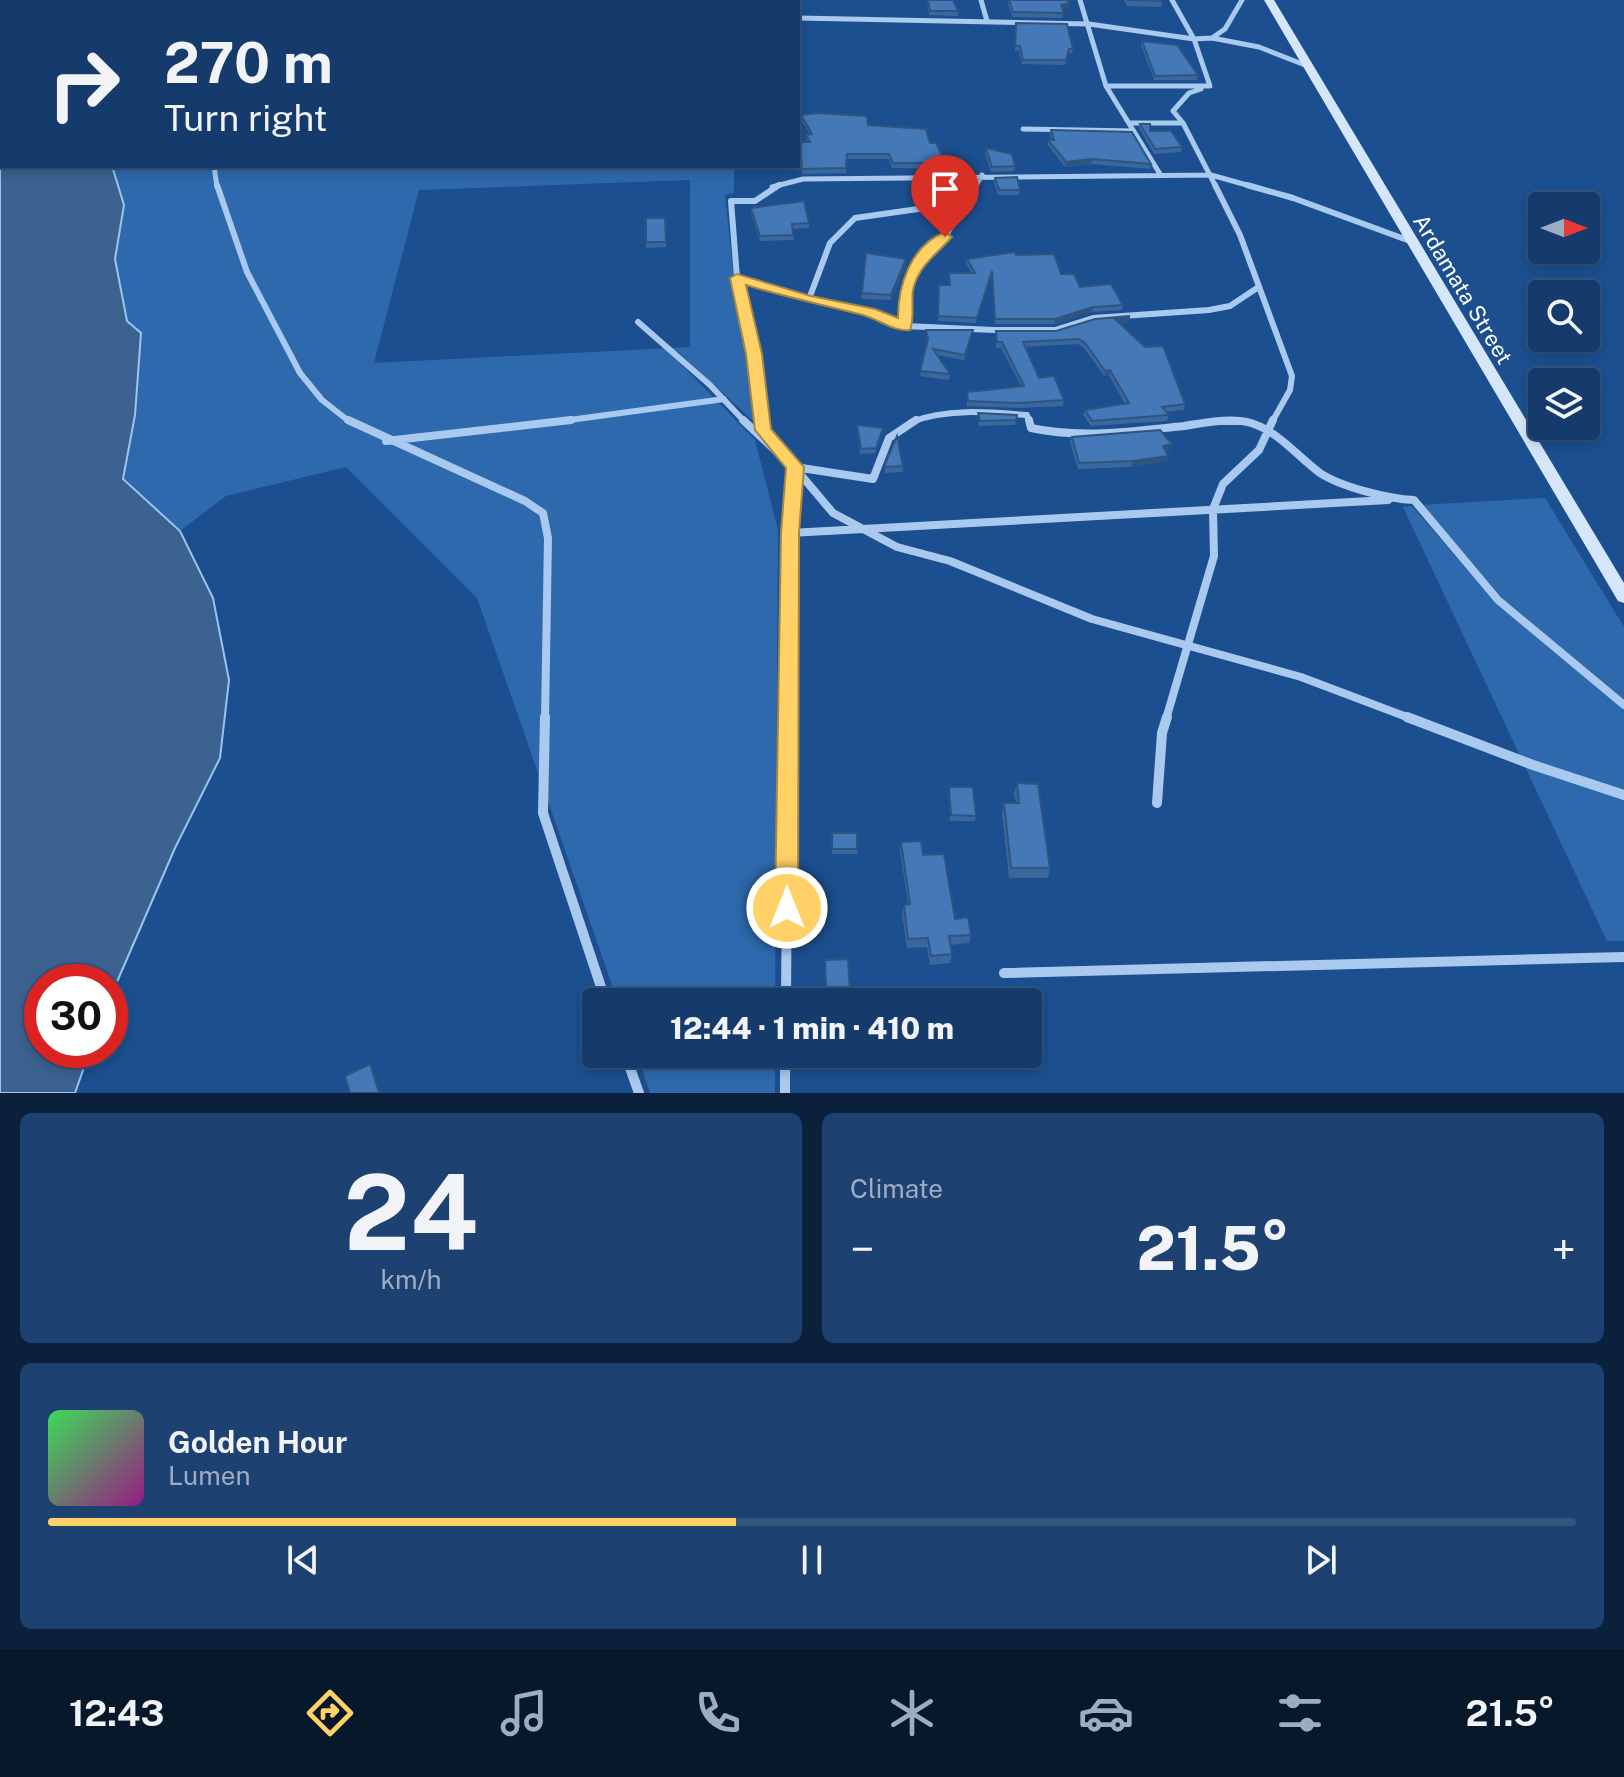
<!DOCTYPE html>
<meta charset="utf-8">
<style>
body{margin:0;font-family:"Public Sans",sans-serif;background:#1d4271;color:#f1f3f6;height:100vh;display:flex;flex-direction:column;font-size:30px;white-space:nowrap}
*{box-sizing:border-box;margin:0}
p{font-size:26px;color:#9dadc1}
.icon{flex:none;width:44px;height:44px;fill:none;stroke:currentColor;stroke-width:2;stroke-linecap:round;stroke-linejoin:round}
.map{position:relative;height:1093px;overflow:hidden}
.drawer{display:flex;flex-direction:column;gap:20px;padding:20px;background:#0b203b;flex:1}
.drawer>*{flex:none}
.top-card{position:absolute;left:0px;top:0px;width:800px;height:168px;box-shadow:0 4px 12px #0003,0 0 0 2px #33557e;background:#143b6b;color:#f1f3f6;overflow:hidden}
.needle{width:52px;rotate:90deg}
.fabs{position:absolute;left:1528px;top:192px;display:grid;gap:16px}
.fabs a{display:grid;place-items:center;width:72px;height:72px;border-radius:8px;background:#143b6b;box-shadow:0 4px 12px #0003,0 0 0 2px #33557e;font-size:40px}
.speed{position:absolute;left:24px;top:964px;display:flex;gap:16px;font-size:40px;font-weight:700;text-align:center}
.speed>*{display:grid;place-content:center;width:104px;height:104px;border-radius:50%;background:#143b6b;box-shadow:0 4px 12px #0003,0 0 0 2px #33557e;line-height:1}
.speed .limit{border:12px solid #d22;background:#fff;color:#111}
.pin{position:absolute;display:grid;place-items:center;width:68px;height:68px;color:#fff;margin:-82px -34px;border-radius:50% 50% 50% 0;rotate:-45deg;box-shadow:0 0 8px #0007}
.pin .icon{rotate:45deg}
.me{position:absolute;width:88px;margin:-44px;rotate:0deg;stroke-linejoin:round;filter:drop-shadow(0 0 6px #0008)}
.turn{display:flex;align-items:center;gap:28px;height:168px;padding:0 32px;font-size:36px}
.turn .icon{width:104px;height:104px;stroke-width:2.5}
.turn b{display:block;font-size:56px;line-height:68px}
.big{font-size:60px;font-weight:800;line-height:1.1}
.drawer .widget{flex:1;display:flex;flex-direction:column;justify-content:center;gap:12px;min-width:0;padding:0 28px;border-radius:12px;background:#1d4271}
.drawer .dial{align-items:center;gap:0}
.dial b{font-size:104px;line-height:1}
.song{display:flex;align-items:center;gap:24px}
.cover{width:96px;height:96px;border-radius:12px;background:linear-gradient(135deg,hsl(130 70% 55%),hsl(310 70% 35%))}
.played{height:8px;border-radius:4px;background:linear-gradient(90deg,#ffd166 45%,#33557e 45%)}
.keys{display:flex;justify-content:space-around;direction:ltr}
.heat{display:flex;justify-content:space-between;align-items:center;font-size:44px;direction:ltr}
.drawer .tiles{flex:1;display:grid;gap:20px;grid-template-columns:1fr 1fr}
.widget:last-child{grid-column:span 2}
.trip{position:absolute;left:582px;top:988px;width:460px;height:80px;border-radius:8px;background:#143b6b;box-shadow:0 4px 12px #0003,0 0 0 2px #33557e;font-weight:800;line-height:80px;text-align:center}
.tab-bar{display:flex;height:128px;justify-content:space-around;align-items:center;background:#08182b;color:#9dadc1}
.tab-bar .icon{width:56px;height:56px}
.tab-bar .on{color:#ffd166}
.tab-bar b{font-size:36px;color:#f1f3f6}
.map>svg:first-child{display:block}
.green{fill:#2e69ad;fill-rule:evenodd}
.water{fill:#3c6290;stroke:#9cc4f0;stroke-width:2}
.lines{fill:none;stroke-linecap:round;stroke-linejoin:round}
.street-far3{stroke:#a9c9ee;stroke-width:5}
.street-far2{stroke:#a9c9ee;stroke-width:6}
.street-far1{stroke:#a9c9ee;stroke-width:8}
.street{stroke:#a9c9ee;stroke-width:10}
.secondary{fill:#d6e6fa;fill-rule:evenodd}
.wall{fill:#3a679d}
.shaded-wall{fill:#305480}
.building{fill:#4478b7;stroke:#305480;stroke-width:2}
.route{fill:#ffd166;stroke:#a68842;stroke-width:2}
.labels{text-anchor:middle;stroke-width:8;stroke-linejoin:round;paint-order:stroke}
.street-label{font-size:22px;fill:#fff;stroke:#1b4f8f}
</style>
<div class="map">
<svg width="1624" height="1093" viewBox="0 0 1624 1093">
<rect width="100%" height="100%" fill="#1b4f8f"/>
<path class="green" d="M129,0h376l8,2h-384z
M112,166h622v27l-9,2 9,84 26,148 -83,-76 -5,4 83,85 23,90 -3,472h-157l-141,-404 -131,-131 -120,29 -46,35 -57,-52 12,-64 -8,-94 -12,-62 9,-53zM690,180v167l-316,16 45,-173z
M1545,498l79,129v74l-122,-103 -81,-93z
M1412,506l82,95 130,107v233h-17l-204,-434z
M637,1054h138v39h-125z"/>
<path class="water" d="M0,0h129l-127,2v164h110l12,39 -9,54 12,62 14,12 -6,82 -12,64 57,52 33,67 16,82 -9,78 -45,90 -65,150v-16h-68v68h48l-15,43h-75z"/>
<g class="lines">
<path class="street-far3" d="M205,0l3,2
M748,0l5,2
M981,0l6,21
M1080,0l26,86 54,88
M798,18l291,6 105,15 18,-1 13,-9 17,-29
M1212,38l47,9 51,20
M1106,86h104l-16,-47 -22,-39
M1130,123h53l33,64
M1183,123l-10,-12 16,-18 12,-4
M1023,129l111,2
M214,166l3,21
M772,187l31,-8 408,-4 43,12
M975,187l7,-12"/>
<path class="street-far2" d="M217,185l30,87 53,101 22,27 28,22
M1215,185l25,50 52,141 -2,14 -18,32
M1247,185l46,13 117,43
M737,278l72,21 61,13 35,14 89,4h61l38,-12 116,-8 21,-4 27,-18
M809,299l21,-56 25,-25 112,-16
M638,322l72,63 35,37
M905,326l1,-35 10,-26 29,-28 31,-52
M555,422l169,-23
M762,422l-8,-68 -17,-76 -6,-77h24l24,-16
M911,422c36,-14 78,-10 116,-7l2,7
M1216,422h34"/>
<path class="street-far1" d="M348,420l177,81 18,12 5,25 -3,181
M743,420l33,31
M762,420l1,10 70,83 64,34 53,14 142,58 209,58 111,42
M1029,420l2,8c50,11 102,3 153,-2 20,-3 47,-9 67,-3 27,8 47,34 69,50 21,14 69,26 94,27l84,100 126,105
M386,441l185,-21
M795,467l78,12 16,-41 27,-18
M790,533l598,-33
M788,719l2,-186 5,-66
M1166,719l48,-163 -1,-47 10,-25 36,-34 14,-30"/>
<path class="street" d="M545,717l-2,96 63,189
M1407,717l126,48 91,30
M1157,803l5,-70 5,-16
M1004,973l620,-16
M786,1002l2,-285
M625,1054l14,39
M785,1054v39"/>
<path class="secondary" d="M1264,0h10l350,583v20l-6,-2z"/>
</g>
<path class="wall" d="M927,0h26l5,11v5l-29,-1z
M1009,0l60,3 -1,5 -6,1 1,9 -50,-1 -5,-12z
M1124,0h38v1l-1,6 -34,-1z
M1016,23l57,26 -1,4h-4l-3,12 -43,-1 -3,-13h-4z
M1142,41l56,34 -1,5h-43l-13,-35z
M801,115l67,10 62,18 16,20v5h-54l-3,-9h-42l-1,14 -44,1 -1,-10 -3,-4v-18h9l-1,-7 4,-1 -9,-14z
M1140,124l10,7 32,16 -1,5 -27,2 -15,-26z
M1051,130l100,34 -1,5 -59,-5 -26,3 -17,-22v-5h4l-2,-5z
M986,148l29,18 -1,5 -23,1 -6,-19z
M995,178l25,12 -1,5h-21l-4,-12z
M751,208l58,15v5l-16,1 1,11 -34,1 -9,-28z
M666,223v24l-20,1v-6z
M866,253l40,6v6l-15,35 -30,-1z
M1016,255l45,19 19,13 43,18 -1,5 -30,2 -38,12h-59l-4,-48 -15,47 -38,-2 1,-36h10v-12h23l-6,-9 1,-5z
M1130,316l-1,6 -9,1 65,81 -1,6 -18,2 3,3 -2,6 -76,5 -8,-11 2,-5 40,-6 -16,-29 -5,1 -20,-28 -6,-4 -53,3 14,31 25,22 -1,6 -44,2 -52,-2v-14l54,-6 -20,-38h-5v-17h60z
M926,330h47l-9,30 -27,-5 13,19 -1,6 -29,-4 7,-34z
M978,413l39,2 -2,10 -36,1z
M857,425l26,3 -1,5 -7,20 -15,1z
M1072,437l98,13 -4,1 2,5 -1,5 -36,6 -53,2 -8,-27z
M903,466v6l-18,1v-6z
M1017,783l33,85 -2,10h-39l-7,-65 2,-10h12l-2,-9z
M949,787l27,29 -1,5h-25z
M832,833h25v21h-25z
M901,842l22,13 32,64 16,16 -2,8 -19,2 2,9 -2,9 -20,2 -3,-18 -20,1 -5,-34 2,-9 4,-1 -8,-53z
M825,960l25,33v4l-24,1z"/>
<path class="shaded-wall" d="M1069,3l-1,5 -7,2v-5z
M1092,159l-1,5 -26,3 1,-5z
M906,259v6l-15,35v-5z
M1093,307l-1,5 -38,12 1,-5z
M1130,316l-1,6 -15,2 1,-5z
M1110,370l-1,5 -5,1 1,-5z
M1172,444l-2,6 -8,1 1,-5z
M1168,456l-1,5 -36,6 1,-6z
M370,1064l3,4 7,25h-1z"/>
<path class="building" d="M928,0h25l5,11h-28z
M1009,0h58l2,3 -8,2 3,8 -51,-1z
M1127,0h35v1l-34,-1z
M1016,23l51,1 6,25h-4l-3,11h-43l-3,-14h-5z
M1142,41l35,4 21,30 -43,1z
M816,113l51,3 1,9 58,4 4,14h6l10,20h-53l-4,-9h-42l-1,14 -44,1 -1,-10 -3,-3v-14h12l-4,-7 6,-1 -11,-19z
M1140,124h10v7h21l11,16 -27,2z
M1051,130l81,2 19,32 -59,-5 -26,3 -18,-22h6z
M986,148l26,6 3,12 -23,1z
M1017,177l3,13h-21l-4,-12z
M804,201l5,22 -17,1 1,11 -33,1 -9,-28z
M646,218h19l1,24h-20z
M1015,252l1,3 38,-1 7,20h13l6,13 31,-3 12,21 -30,2 -38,12h-60l-3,-48 -15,47 -39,-2 1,-31h11l-1,-12h26l-8,-14z
M866,253l40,6 -15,36 -29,-2z
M1130,316l-15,3 30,28 18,-1 22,58 -23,3 7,8 -77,6 -7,-11 44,-7 -19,-33 -5,1 -20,-28 -6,-4 -56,3 16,36 15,-2 10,24 -44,3 -52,-2 -1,-9 57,-6 -22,-44h-5l-1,-11h60l39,-12z
M926,330h47l-8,25 -32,-6 17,25 -30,-3 8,-32z
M978,413l39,2 -1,5 -36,1z
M857,425l26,3 -7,20 -15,1z
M1160,430l12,14 -9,2 5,10 -36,5 -53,2 -7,-26z
M897,436l6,30 -18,1v-3z
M1017,783l21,1 12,84h-39l-7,-65h15z
M949,787h24l3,29 -25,-1z
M832,833h25v16h-25z
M921,841l2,14 21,-1 11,65 13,-2 3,18 -22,1 3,18 -21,2 -3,-18 -20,1 -4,-34 6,-1 -9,-62z
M848,959l2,34h-24l-1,-33z
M370,1064l9,29h-29l-5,-17z"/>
<path class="route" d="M945,232l7,5c-15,17 -34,29 -39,53 -2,13 2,27 -3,40 -16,2 -32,-11 -47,-15 -39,-10 -78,-18 -117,-30l16,69 9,75 33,38 -5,66 -1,375 -3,8 -8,3 -9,-3 -3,-8 6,-375 5,-65 -31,-38 -9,-76 -16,-76 7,-4 74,22 64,13 23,9c0,-33 13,-73 47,-86z"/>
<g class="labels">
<g class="street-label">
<text transform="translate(1463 289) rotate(59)" y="8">Ardamata Street</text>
</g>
</g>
</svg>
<div class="fabs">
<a><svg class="needle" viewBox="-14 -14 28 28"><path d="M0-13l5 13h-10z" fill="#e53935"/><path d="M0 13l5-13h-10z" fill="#9dadc1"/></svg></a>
<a><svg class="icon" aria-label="search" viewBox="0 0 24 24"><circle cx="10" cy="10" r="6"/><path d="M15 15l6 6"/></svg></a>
<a><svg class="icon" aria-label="layers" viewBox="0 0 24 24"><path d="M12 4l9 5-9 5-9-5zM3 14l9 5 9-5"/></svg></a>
</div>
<div class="speed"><div class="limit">30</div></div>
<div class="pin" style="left:945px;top:237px;background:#d93025"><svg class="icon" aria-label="arrive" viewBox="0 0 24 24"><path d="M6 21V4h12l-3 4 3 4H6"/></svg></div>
<svg class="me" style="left:787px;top:908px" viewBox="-20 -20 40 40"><circle r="17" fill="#ffd166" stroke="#fff" stroke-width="3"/><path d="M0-11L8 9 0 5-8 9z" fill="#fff"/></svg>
<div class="trip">12:44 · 1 min · 410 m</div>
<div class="top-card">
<div class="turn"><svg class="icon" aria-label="right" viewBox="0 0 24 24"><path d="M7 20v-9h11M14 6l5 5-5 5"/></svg><div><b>270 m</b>Turn right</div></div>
</div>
</div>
<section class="drawer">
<div class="tiles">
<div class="widget dial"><b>24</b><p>km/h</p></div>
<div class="widget"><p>Climate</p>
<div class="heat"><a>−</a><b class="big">21.5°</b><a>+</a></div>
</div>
<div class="widget">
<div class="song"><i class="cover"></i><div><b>Golden Hour</b><p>Lumen</p></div></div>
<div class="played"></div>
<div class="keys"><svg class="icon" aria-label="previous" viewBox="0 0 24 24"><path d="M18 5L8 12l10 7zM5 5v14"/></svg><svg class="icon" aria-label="pause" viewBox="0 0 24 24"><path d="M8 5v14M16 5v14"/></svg><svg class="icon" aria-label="next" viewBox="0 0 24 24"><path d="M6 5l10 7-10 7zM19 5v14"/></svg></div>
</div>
</div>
</section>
<nav class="tab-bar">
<b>12:43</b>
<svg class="icon on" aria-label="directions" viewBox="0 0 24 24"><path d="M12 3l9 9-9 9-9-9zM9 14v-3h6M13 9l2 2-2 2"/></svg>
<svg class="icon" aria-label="music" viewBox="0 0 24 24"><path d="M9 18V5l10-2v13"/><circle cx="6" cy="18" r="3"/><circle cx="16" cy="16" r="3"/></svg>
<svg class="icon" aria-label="phone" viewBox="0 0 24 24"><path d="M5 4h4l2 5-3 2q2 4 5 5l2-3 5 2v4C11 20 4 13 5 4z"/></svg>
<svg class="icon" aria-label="climate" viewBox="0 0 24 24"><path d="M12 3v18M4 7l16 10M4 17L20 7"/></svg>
<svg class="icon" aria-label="car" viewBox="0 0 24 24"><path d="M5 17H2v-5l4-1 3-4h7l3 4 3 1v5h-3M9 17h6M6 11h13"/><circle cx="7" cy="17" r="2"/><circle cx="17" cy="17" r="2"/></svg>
<svg class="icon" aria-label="filters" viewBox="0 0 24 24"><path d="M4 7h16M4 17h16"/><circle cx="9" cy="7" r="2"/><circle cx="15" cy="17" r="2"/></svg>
<b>21.5°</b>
</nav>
